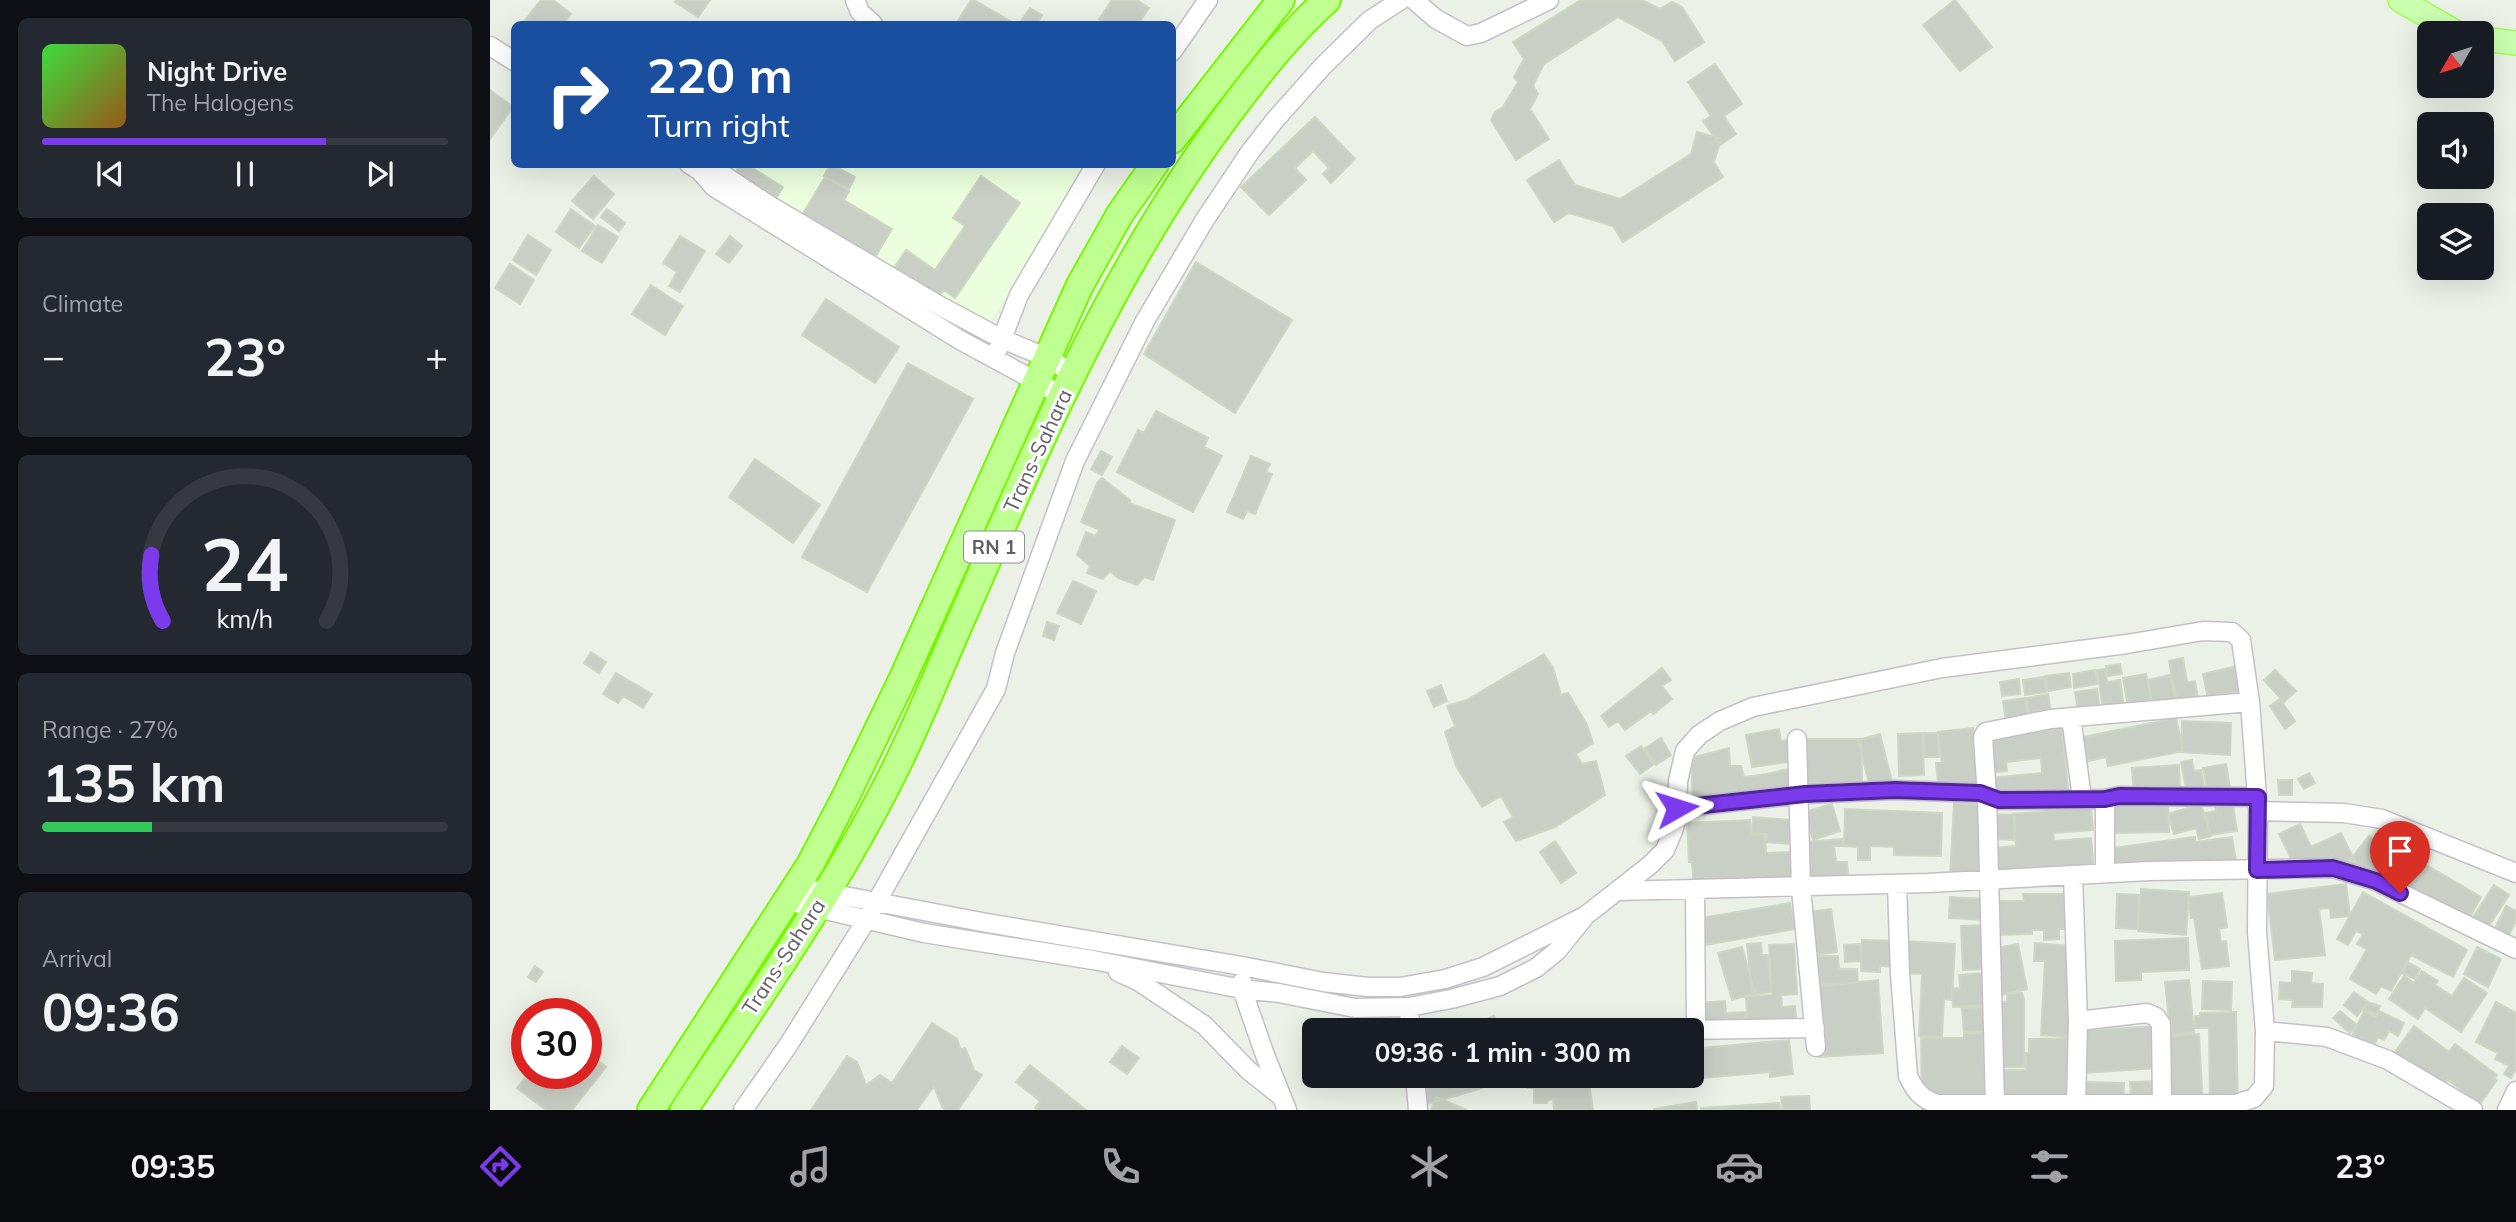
<!DOCTYPE html>
<meta charset="utf-8">
<style>
body{margin:0;font-family:Mulish,sans-serif;background:#242831;color:#f1f3f6;height:100vh;display:flex;flex-direction:column;font-size:26px;white-space:nowrap}
*{box-sizing:border-box;margin:0}
p{font-size:23px;color:#9ea1a6}
.icon{flex:none;width:38px;height:38px;fill:none;stroke:currentColor;stroke-width:2;stroke-linecap:round;stroke-linejoin:round}
.map{position:relative;flex:1;overflow:hidden}
.details{display:flex;flex-direction:column;gap:18px;padding:18px;background:#0d0f14;width:490px}
.details>*{flex:none}
.hud{position:absolute;left:21px;top:21px;width:665px;height:147px;border-radius:10px;box-shadow:0 7px 28px #0002;background:#1a4fa0;color:#fff;overflow:hidden}
.needle{width:46px;rotate:231deg}
.tools{position:absolute;left:1927px;top:21px;display:grid;gap:14px}
.tools a{display:grid;place-items:center;width:77px;height:77px;border-radius:10px;background:#171b24;box-shadow:0 7px 28px #0002;font-size:35px}
.speed{position:absolute;left:21px;top:998px;display:flex;gap:14px;font-size:35px;font-weight:700;text-align:center}
.speed>*{display:grid;place-content:center;width:91px;height:91px;border-radius:50%;background:#171b24;box-shadow:0 7px 28px #0002;line-height:1}
.speed .limit{border:10px solid #d22;background:#fff;color:#111}
.pin{position:absolute;display:grid;place-items:center;width:60px;height:60px;color:#fff;margin:-72px -30px;border-radius:50% 50% 50% 0;rotate:-45deg;box-shadow:0 0 7px #0007}
.pin .icon{rotate:45deg}
.me{position:absolute;width:77px;margin:-38px;rotate:84deg;stroke-linejoin:round;filter:drop-shadow(0 0 5px #0008)}
.turn{display:flex;align-items:center;gap:24px;height:147px;padding:0 21px;font-size:32px}
.turn .icon{width:91px;height:91px;stroke-width:2.5}
.turn b{display:block;font-size:49px;line-height:60px}
.big{font-size:52px;font-weight:700;line-height:1.1}
.details .widget{flex:1;display:flex;flex-direction:column;justify-content:center;gap:10px;min-width:0;padding:0 24px;border-radius:10px;background:#242831}
.details .dial{align-items:center;gap:0}
.dial svg{height:182px;overflow:visible;fill:none;stroke:#363941;stroke-width:7;stroke-linecap:round;text-anchor:middle}
.dial text{fill:#f1f3f6;stroke:none}
.song{display:flex;align-items:center;gap:21px}
.cover{width:84px;height:84px;border-radius:10px;background:linear-gradient(135deg,hsl(120 70% 55%),hsl(30 70% 35%))}
.played{height:7px;border-radius:4px;background:linear-gradient(90deg,#7c3aed 70%,#363941 70%)}
.keys{display:flex;justify-content:space-around;direction:ltr}
.heat{display:flex;justify-content:space-between;align-items:center;font-size:38px;direction:ltr}
.charge{height:10px;border-radius:5px;background:linear-gradient(90deg,#34c759 27%,#363941 0)}
.trip{position:absolute;left:812px;top:1018px;width:402px;height:70px;border-radius:10px;background:#171b24;box-shadow:0 7px 28px #0002;font-weight:700;line-height:70px;text-align:center}
.tabs{display:flex;height:112px;justify-content:space-around;align-items:center;background:#090b0e;color:#9ea1a6}
.tabs .icon{width:49px;height:49px}
.tabs .on{color:#7c3aed}
.tabs b{font-size:32px;color:#f1f3f6}
main{display:flex;flex:1;min-height:0}
.map>svg:first-child{display:block}
.commercial{fill:#ebffde}
.building{fill:#c9cfc5;stroke:#cdd7c4;stroke-width:2}
.lines{fill:none;stroke-linecap:round;stroke-linejoin:round}
.minor-casing{stroke:#c4c0c8;stroke-width:21}
.major-casing{stroke:#a0fe53;stroke-width:26}
.highway-casing{stroke:#77f800;stroke-width:30}
.minor{stroke:#fff;stroke-width:18}
.major{stroke:#c9ffae;stroke-width:23}
.highway{stroke:#bfff90;stroke-width:26}
.route-casing{stroke:#51269a;stroke-width:18}
.route{stroke:#7c3aed;stroke-width:12}
.labels{text-anchor:middle;stroke-width:6;stroke-linejoin:round;paint-order:stroke}
.shield{fill:#fff;stroke:#918e95;stroke-width:2}
.shield-label{font-size:19px;font-weight:bold;fill:#625e68}
.street-label{font-size:21px;fill:#625e68;stroke:#fff}
</style>
<main>
<section class="details">
<div class="widget">
<div class="song"><i class="cover"></i><div><b>Night Drive</b><p>The Halogens</p></div></div>
<div class="played"></div>
<div class="keys"><svg class="icon" aria-label="previous" viewBox="0 0 24 24"><path d="M18 5L8 12l10 7zM5 5v14"/></svg><svg class="icon" aria-label="pause" viewBox="0 0 24 24"><path d="M8 5v14M16 5v14"/></svg><svg class="icon" aria-label="next" viewBox="0 0 24 24"><path d="M6 5l10 7-10 7zM19 5v14"/></svg></div>
</div>
<div class="widget"><p>Climate</p>
<div class="heat"><a>−</a><b class="big">23°</b><a>+</a></div>
</div>
<div class="widget dial"><svg viewBox="0 0 100 80">
<path d="M14 69A42 42 0 1 1 86 69"/>
<path d="M14 69A42 42 0 0 1 9 40" stroke="#7c3aed"/>
<text x="50" y="56" font-size="32" font-weight="700">24</text>
<text x="50" y="72" font-size="11">km/h</text>
</svg></div>
<div class="widget"><p>Range · 27%</p><b class="big">135 km</b><div class="charge"></div></div>
<div class="widget"><p>Arrival</p><b class="big">09:36</b></div>
</section>
<div class="map">
<svg width="2026" height="1110" viewBox="0 0 2026 1110">
<rect width="100%" height="100%" fill="#ebf1e6"/>
<path class="commercial" d="M588,164l7,5 -98,159 -263,-163z"/>
<path class="building" d="M51,0h12l18,14 -8,10h-41z
M187,0h33l-12,17 -23,-15z
M481,0h3l41,24h-59z
M622,0h25l12,8 -11,16h-31l-8,-5z
M1091,0h61l18,9 12,-7 10,5 22,35 -29,19 -13,-20 -44,-24 -74,47 -11,21 5,9 -8,15 19,30 -33,21 -25,-40 4,-8 8,-5 15,-25 -4,-5 10,-18 -11,-17z
M1465,0l37,47 -32,24 -37,-46z
M540,8l12,7 -5,9h-18z
M1225,64l27,40 -18,12 12,18 -16,11 -17,-24 8,-5 -23,-34z
M0,90l23,17 -23,32z
M825,117l40,42 -24,24 -8,-9 6,-6 -16,-17 -18,17 11,12 -37,35 -28,-28z
M1207,132l24,7 -7,23 9,15 -100,65 -10,-16 -44,-13 -15,9 -27,-42 32,-20 16,25 45,14 71,-45z
M250,164h6l37,23 -6,10 -28,-16 -4,6 -13,-8z
M340,164l25,13 -6,12 -25,-13z
M104,176l20,18 -21,25 -21,-18z
M491,176l39,27 -65,95 -11,-8 -13,17 -43,-30 18,-27 29,20 30,-44 -12,-8z
M335,177l24,14 -5,9 48,29 -21,35 -72,-44z
M81,209l24,17 -16,22 -23,-16z
M117,209l18,14 -6,8 -18,-14z
M108,225l20,12 -16,26 -20,-12z
M38,235l23,15 -15,25 -23,-15z
M190,236l25,15 -25,41 -11,-6 8,-14 -14,-9z
M240,236l12,10 -13,17 -13,-9z
M706,262l96,58 -57,93 -91,-59z
M20,264l24,16 -14,24 -25,-16z
M161,285l32,21 -18,29 -33,-21z
M336,299l73,48 -24,36 -73,-48z
M418,363l65,36 -106,193 -65,-35z
M666,411l52,27 -4,9 18,9 -29,56 -76,-40 21,-42 6,3z
M611,451l11,6 -10,18 -11,-6z
M761,456l19,8 -4,8 6,2 -17,40 -8,-3 -4,8 -16,-7z
M265,459l65,46 -27,38 -64,-46z
M612,478l28,22 -1,3 46,17 -22,60 -9,-3 -7,8 -19,-7 -8,-7 -7,8 -16,-6 3,-7 -13,-11 9,-23 9,4 5,-6 -19,-8 16,-39z
M583,581l23,10 -15,33 -24,-11z
M557,622l12,4 -5,14 -11,-4z
M101,652l15,10 -7,11 -15,-10z
M1054,654l9,14 8,27 7,-2 19,32 6,18 -17,11 6,10 14,-3 9,34 -50,32 -39,14 -12,-19 9,-5 -12,-21 -19,11 -26,-41 -11,-34 10,-6 -8,-20 20,-6z
M1693,658l4,24 8,-1 3,17 -21,4 -8,-41z
M1630,664l2,10 -14,2 -2,-10z
M1752,665l5,25 -39,8 -5,-24z
M1172,668l9,12 -9,6 10,13 -19,15 -2,-3 -26,19 -7,-9 -9,6 -8,-11z
M1615,669l2,13 13,-2 4,27 -21,2 -6,-39z
M1605,670l2,14 -23,4 -1,-14z
M1785,670l21,21 -12,11 -20,-22z
M126,673l36,21 -9,14 -20,-12 -5,7 -15,-9z
M1579,673l2,14 -23,4 -3,-15z
M1656,674l5,29 -23,3 -5,-28z
M1680,675l5,25 -22,5 -5,-25z
M1554,677l2,15 -21,3 -2,-15z
M1529,679l1,15 -18,2 -2,-14z
M951,685l6,16 -13,6 -7,-16z
M1607,689l3,20 -22,3 -3,-20z
M1558,694l3,20 -21,4 -3,-20z
M1535,698l3,20 -22,3 -3,-20z
M1790,699l15,22 -10,8 -15,-23z
M1686,718l7,33 -75,15 -2,-9 -18,4 -5,-24z
M1692,721l49,2 -1,32 -49,-3z
M1483,728l7,60 -41,5 -3,-30h6l-4,-31z
M1572,728l7,71 -76,4 -2,-25 51,-5 -1,-15 -35,4 1,9 -18,2 -4,-36z
M1289,729l2,12 8,-1 4,21 -41,6 -6,-32z
M1432,733l2,42 -25,1 -1,-42z
M1434,733h14l1,24h-14z
M1390,734l14,55 -22,6 -14,-55z
M1171,738l10,17 -15,10 -11,-17z
M1313,739h58l1,44h-58z
M1151,746l13,18 -14,10 -14,-18z
M1239,748l1,18h11l3,11 23,-3 21,-5 2,25 -97,8 -2,-44z
M1702,760l2,11 7,-1 5,25 -18,4 -7,-37z
M1736,764l11,67 -27,4 -4,-22 10,-2 -3,-19 -5,1 -5,-25z
M1689,765l1,30 -46,3 -2,-30z
M1819,773l6,10 -11,6 -6,-10z
M1788,780h14v15h-13z
M1464,803l28,2 -4,73 -28,-1z
M1342,804l8,27 -27,9 -8,-28z
M1711,804l10,32 -12,3 -3,-11 -22,6 -6,-20z
M1678,805l1,27 -58,1 -1,-27z
M1601,807l2,23 -40,3 1,8 37,-3 3,33 -18,2v-7l-81,12 -3,-30 24,-2 -3,-32z
M1355,809l97,4 -1,43 -47,-1v-8l-24,-1v14h-12v-13l-14,-1z
M1503,814l22,1 -1,25 -23,-1z
M1263,817l38,3 -2,24 -23,-2 1,-8 -15,-1z
M1260,820l1,15 14,-1 1,19 25,-1 2,31 -99,5 -2,-26h-3l-2,-39z
M1810,824l11,23 30,-14 14,28 -17,8 -6,-13 -34,17 -19,-39z
M1879,836l17,13 -5,5 11,8 3,-3 14,11 -18,24 -42,-33z
M1705,837v5l37,-5 5,30 -122,4 -3,-23z
M1352,839v7h-8l2,16h11l2,24 -41,3 -4,-47z
M1065,841l21,32 -15,10 -21,-31z
M1928,860l63,37 -15,27 -68,-31z
M1856,884l4,32 -19,2 -1,-10 -11,1 6,46 -50,5 -8,-66z
M2004,885l15,10 -26,40 -15,-10z
M1651,889l48,3 -3,43 -48,-4z
M1873,892l104,58 -14,27 -42,-22 -20,36 -10,-5 -5,8 -26,-15 17,-30 -10,-5 6,-10 -7,-3 -8,14 -11,-6z
M1732,893l5,34 -8,2 2,13 5,-1 3,25 -27,3 -8,-51h-3l-3,-21z
M1533,894h47l1,35h-12v10l-15,1v-10h-12v4l-37,1 -1,-34h30z
M1627,894l22,1 -2,34 -21,-1z
M1460,897l34,2 -1,21 -34,-2z
M1300,903l5,26 -96,17 -4,-27z
M2016,906l10,5v10l-10,20 -14,-7z
M1341,909l6,43 -23,3 -6,-43z
M1494,925l3,44 -24,1 -2,-44z
M1698,938l1,32 -48,2v8l-25,1 -1,-40z
M1372,940l33,1 -1,26 -14,-1v6l-19,-1z
M1414,941l51,3 -3,56 -8,-1 -2,38 -23,-1 3,-62 -20,-1z
M1271,943l1,12h6l3,37 -19,2 -5,-50z
M1545,943l36,3v91l-30,-2 4,-74h-11z
M1304,944l3,50 -16,1 1,12 13,-1 2,23 -49,3 -2,-36 26,-1 -3,-50z
M1370,944l1,17 -16,1 -1,-17z
M1528,944l9,45 -26,6 -9,-46z
M1252,947l13,46 -23,7 -14,-47z
M1987,947l24,12 -13,28 -24,-13z
M1321,956h27l1,13h18l1,14 -46,1z
M1917,962l13,7 -5,10 -13,-6z
M45,966l8,6 -7,10 -8,-5z
M1802,971l20,2 -1,10 12,1 -1,23h-30l1,-7 -14,-1 1,-17 12,1z
M1932,971l16,10 -3,4 17,11 12,-18 23,15 -26,39 -36,-24 -7,11 -29,-20 15,-23 10,7z
M1496,973l2,32 -35,2 -1,-18 8,-1 -1,-13z
M1388,980l5,73 -64,4 -4,-70z
M1699,980l5,52 -22,2 -1,-14h-2l-4,-38z
M1713,981l29,1 -1,28 -29,-1z
M1864,992l14,10 -11,14 -13,-11z
M1517,993h15l2,7v67h-26v-65h9z
M1235,1001l1,12 19,-1 1,18 -46,3 -2,-30z
M1877,1002l13,4 -3,9 -13,-5z
M2006,1002l20,11v56l-5,9 -7,-4 5,-8 -14,-7 3,-6 -22,-11z
M1498,1007l1,24 -25,1 -2,-24z
M1850,1011l17,14 -7,8 -17,-15z
M1874,1011l12,6 3,-6 25,12 -6,13 -9,-5 -5,9 -6,-3 -11,23 -3,-18 -12,-6z
M1746,1012l2,97 -28,1 -1,-82h-14v-12h5v-3z
M1004,1016l5,11 -14,4 -4,-10z
M909,1020l1,11h-77v-9z
M442,1023l25,16 4,11 4,-2 9,22 8,5 -24,35h-12l-4,-3 -8,-21 -17,24h-106l36,-54 10,6 9,23 14,-10 12,8z
M1665,1026l3,42 -74,5 -3,-42z
M1924,1026l35,26 6,-8 42,31 -3,3 3,2 -17,24 -32,-24 -6,9 -52,-30z
M1474,1033h24l-2,74 -26,3h-38l-1,-72h43z
M1709,1034l4,75 -31,1 -6,-74z
M1580,1038l1,71 -73,1 -1,-40h29v-17h3v-14z
M1299,1040l4,34 -23,3v-5l-80,7 2,-30z
M632,1046l17,12 -12,16 -17,-12z
M96,1052l20,15 -34,43h-26l-29,-22 12,-15h57z
M540,1065l56,45h-49l-2,-2 5,-7 -24,-19z
M871,1076h44l1,9z
M930,1076h58l4,12 -54,16z
M1037,1076h61l5,34h-39l-1,-11 -5,1 -1,3h-13v-15h-6z
M1665,1081l2,29h-25l-2,-28z
M1595,1082l39,1 -1,27 -39,-5z
M1319,1096l1,14h-28l-1,-13z
M946,1097l31,13h-36z
M1206,1102l1,8h-43v-1z
M1289,1103l1,7h-79v-2z"/>
<g class="lines">
<defs>
<path id="minor" d="M365,0l5,12 13,12
M924,0l22,19 31,17 14,-3 68,-33
M0,46l24,15
M682,52l36,-52
M199,164l11,7 14,16 246,153 103,56
M210,171l16,-1 53,35 173,102 60,32 46,19 25,16
M508,349l21,-54 77,-131
M1581,717l11,81
M1307,739l4,149 15,159
M1615,799v74
M1187,808l128,-14 90,-4 85,3 19,7 106,-1 14,-3 138,1
M1768,811l86,2 38,6 134,54
M1583,875l5,146 -2,84
M307,887l190,36 255,43 81,16 45,5h32l45,-8 38,-12 102,-51 65,-51 15,-15 8,-19 4,-14 1,-36 7,-30 14,-16 21,-14 33,-14 189,-39 185,-24 76,-13 29,1 9,8 9,62 8,109 -1,121 8,99 -1,55 -10,12 -18,6h-298c-16,-4 -23,-13 -30,-28l-8,-102 -3,-90
M1205,889l1,139
M1128,891l310,-8 221,-12 184,-3 43,13 140,68
M297,901l137,32 169,27 149,29 37,4 76,15 54,-1 42,-8 49,-13 36,-18 21,-17 26,-32
M628,972l20,9 66,44 44,45 34,27
M752,982v7l23,66 22,55
M919,1007l1,24
M1588,1021l69,-8 9,4 5,7 1,80
M1133,1031l192,-3
M1775,1031l62,6 61,23 85,50
M925,1076l3,34
M1505,1105l-8,-308 -4,-60 3,-5 65,-13 199,-17
M253,1110l46,-66 78,-125 129,-230 9,-36 70,-192 70,-140 59,-100 46,-69 25,-32 48,-54 47,-46 31,-20
M2017,1110l9,-19"/>
<path id="major" d="M1910,0l57,33
M1992,39l34,4"/>
<path id="highway" d="M682,140l109,-140
M161,1110l159,-245 36,-69 56,-116 178,-395 40,-71 35,-50
M194,1110c76,-115 157,-228 217,-353 23,-48 43,-99 65,-148 75,-172 150,-346 263,-496 30,-40 61,-80 98,-113"/>
</defs>
<use href="#minor" class="minor-casing"/>
<use href="#major" class="major-casing"/>
<use href="#highway" class="highway-casing"/>
<use href="#minor" class="minor"/>
<use href="#major" class="major"/>
<use href="#highway" class="highway"/>
</g>
<g class="lines">
<defs>
<path id="route" d="M1187,808l128,-14 90,-4 85,3 19,7 106,-1 14,-3 139,1 -1,73 76,-2 43,13 24,12"/>
</defs>
<use href="#route" class="route-casing"/>
<use href="#route" class="route"/>
</g>
<g class="labels">
<rect class="shield" x="474" y="531.5" width="60" height="31" rx="5"/>
<g class="shield-label">
<text x="504" y="554">RN 1</text>
</g>
<g class="street-label">
<text transform="translate(548 451) rotate(-65)" y="7">Trans-Sahara</text>
<text transform="translate(294 957) rotate(-57)" y="7">Trans-Sahara</text>
</g>
</g>
</svg>
<div class="tools">
<a><svg class="needle" viewBox="-14 -14 28 28"><path d="M0-13l5 13h-10z" fill="#e53935"/><path d="M0 13l5-13h-10z" fill="#9ea1a6"/></svg></a>
<a><svg class="icon" aria-label="sound" viewBox="0 0 24 24"><path d="M4 9h4l5-4v14l-5-4H4zM17 9q2 3 0 6"/></svg></a>
<a><svg class="icon" aria-label="layers" viewBox="0 0 24 24"><path d="M12 4l9 5-9 5-9-5zM3 14l9 5 9-5"/></svg></a>
</div>
<div class="speed"><div class="limit">30</div></div>
<div class="pin" style="left:1910px;top:893px;background:#d93025"><svg class="icon" aria-label="arrive" viewBox="0 0 24 24"><path d="M6 21V4h12l-3 4 3 4H6"/></svg></div>
<svg class="me" style="left:1187px;top:808px" viewBox="-20 -20 40 40"><path d="M0-17L14 15 0 8-14 15z" fill="#7c3aed" stroke="#fff" stroke-width="4"/></svg>
<div class="trip">09:36 · 1 min · 300 m</div>
<div class="hud">
<div class="turn"><svg class="icon" aria-label="right" viewBox="0 0 24 24"><path d="M7 20v-9h11M14 6l5 5-5 5"/></svg><div><b>220 m</b>Turn right</div></div>
</div>
</div>
</main>
<nav class="tabs">
<b>09:35</b>
<svg class="icon on" aria-label="directions" viewBox="0 0 24 24"><path d="M12 3l9 9-9 9-9-9zM9 14v-3h6M13 9l2 2-2 2"/></svg>
<svg class="icon" aria-label="music" viewBox="0 0 24 24"><path d="M9 18V5l10-2v13"/><circle cx="6" cy="18" r="3"/><circle cx="16" cy="16" r="3"/></svg>
<svg class="icon" aria-label="phone" viewBox="0 0 24 24"><path d="M5 4h4l2 5-3 2q2 4 5 5l2-3 5 2v4C11 20 4 13 5 4z"/></svg>
<svg class="icon" aria-label="climate" viewBox="0 0 24 24"><path d="M12 3v18M4 7l16 10M4 17L20 7"/></svg>
<svg class="icon" aria-label="car" viewBox="0 0 24 24"><path d="M5 17H2v-5l4-1 3-4h7l3 4 3 1v5h-3M9 17h6M6 11h13"/><circle cx="7" cy="17" r="2"/><circle cx="17" cy="17" r="2"/></svg>
<svg class="icon" aria-label="filters" viewBox="0 0 24 24"><path d="M4 7h16M4 17h16"/><circle cx="9" cy="7" r="2"/><circle cx="15" cy="17" r="2"/></svg>
<b>23°</b>
</nav>
